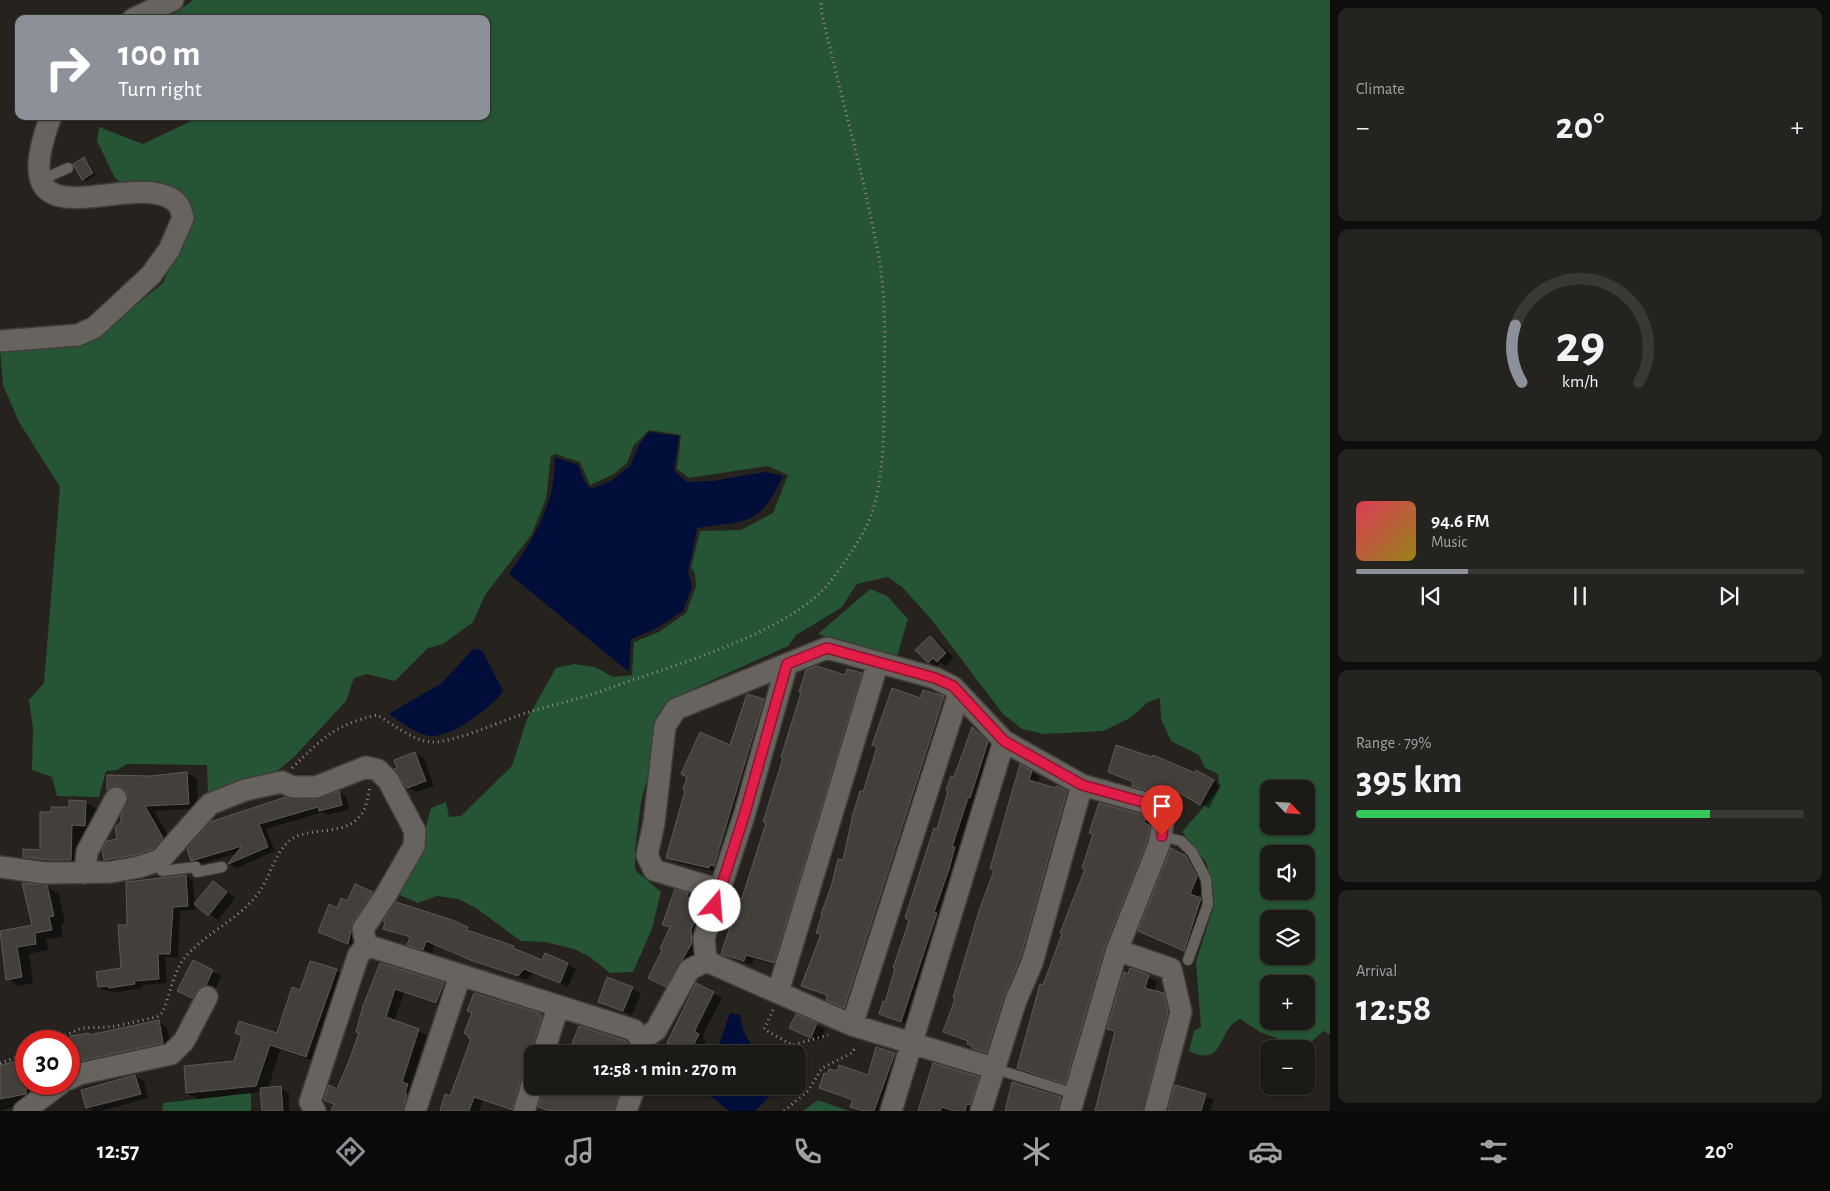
<!DOCTYPE html>
<meta charset="utf-8">
<style>
body{margin:0;font-family:"Alegreya Sans",sans-serif;background:#25231f;color:#f1f3f6;height:100vh;display:flex;flex-direction:column;font-size:19px;white-space:nowrap}
*{box-sizing:border-box;margin:0}
p{font-size:16px;color:#a0a1a1}
.icon{flex:none;width:28px;height:28px;fill:none;stroke:currentColor;stroke-width:2;stroke-linecap:round;stroke-linejoin:round}
.map{position:relative;flex:1;overflow:hidden}
.panel{display:flex;flex-direction:column;gap:8px;padding:8px;background:#0f0e0c;width:500px}
.panel>*{flex:none}
.guide{position:absolute;left:15px;top:15px;width:475px;height:105px;border-radius:10px;box-shadow:0 1px 4px #0004,0 0 0 1px #3a3835;background:#8c9099;color:#fff;overflow:hidden}
.needle{width:32px;rotate:115deg}
.tools{position:absolute;left:1260px;top:780px;display:grid;gap:10px}
.tools a{display:grid;place-items:center;width:55px;height:55px;border-radius:10px;background:#1c1a16;box-shadow:0 1px 4px #0004,0 0 0 1px #3a3835;font-size:25px}
.speed{position:absolute;left:15px;top:1030px;display:flex;gap:10px;font-size:25px;font-weight:700;text-align:center}
.speed>*{display:grid;place-content:center;width:65px;height:65px;border-radius:50%;background:#1c1a16;box-shadow:0 1px 4px #0004,0 0 0 1px #3a3835;line-height:1}
.speed .limit{border:8px solid #d22;background:#fff;color:#111}
.pin{position:absolute;display:grid;place-items:center;width:42px;height:42px;color:#fff;margin:-51px -21px;border-radius:50% 50% 50% 0;rotate:-45deg;box-shadow:0 0 5px #0007}
.pin .icon{rotate:45deg}
.me{position:absolute;width:55px;margin:-28px;rotate:18deg;stroke-linejoin:round;filter:drop-shadow(0 0 4px #0008)}
.turn{display:flex;align-items:center;gap:18px;height:105px;padding:0 20px;font-size:22px}
.turn .icon{width:65px;height:65px;stroke-width:2.5}
.turn b{display:block;font-size:35px;line-height:42px}
.big{font-size:38px;font-weight:700;line-height:1.1}
.panel .widget{flex:1;display:flex;flex-direction:column;justify-content:center;gap:8px;min-width:0;padding:0 18px;border-radius:10px;background:#25231f}
.panel .dial{align-items:center;gap:0}
.dial svg{height:130px;overflow:visible;fill:none;stroke:#3a3835;stroke-width:7;stroke-linecap:round;text-anchor:middle}
.dial text{fill:#f1f3f6;stroke:none}
.song{display:flex;align-items:center;gap:15px}
.cover{width:60px;height:60px;border-radius:8px;background:linear-gradient(135deg,hsl(350 70% 55%),hsl(50 70% 35%))}
.played{height:5px;border-radius:2px;background:linear-gradient(90deg,#8c9099 25%,#3a3835 25%)}
.keys{display:flex;justify-content:space-around;direction:ltr}
.heat{display:flex;justify-content:space-between;align-items:center;font-size:28px;direction:ltr}
.charge{height:8px;border-radius:4px;background:linear-gradient(90deg,#34c759 79%,#3a3835 0)}
.trip{position:absolute;left:524px;top:1045px;width:282px;height:50px;border-radius:10px;background:#1c1a16;box-shadow:0 1px 4px #0004,0 0 0 1px #3a3835;font-weight:700;line-height:50px;text-align:center}
.tabs{display:flex;height:80px;justify-content:space-around;align-items:center;background:#0b0a09;color:#a0a1a1}
.tabs .icon{width:35px;height:35px}
.tabs .current{color:#8c9099}
.tabs b{font-size:22px;color:#f1f3f6}
main{display:flex;flex:1;min-height:0}
.map>svg:first-child{display:block}
.green{fill:#255534;fill-rule:evenodd}
.water{fill:#000e39}
.shadow{fill:#0007}
.building{fill:#433f3b;stroke:#5e5a55}
.lines{fill:none;stroke-linecap:round;stroke-linejoin:round}
.service-casing{stroke:#403d3a;stroke-width:12}
.minor-casing{stroke:#403d3a;stroke-width:24}
.path{stroke:#928e8b;stroke-width:3;stroke-dasharray:1 4;stroke-linecap:butt}
.service{stroke:#67635e;stroke-width:10}
.minor{stroke:#67635e;stroke-width:21}
.route-casing{stroke:#92132f;stroke-width:12}
.route{stroke:#e11d48;stroke-width:9}
</style>
<main>
<div class="map">
<svg width="1330" height="1111" viewBox="0 0 1330 1111">
<rect width="100%" height="100%" fill="#26221e"/>
<path class="green" d="M193,0h1137v1034l-7,-3c-17,17 -19,18 -42,18l-4,-11 -17,-6 -20,-13c-23,9 -14,50 -51,32l5,-20 7,-4 -5,-65 18,-57 -1,-19 -7,-24 -24,-30 37,-43 -1,-15 -13,-6 -6,-13 -28,-14 -10,-22 -1,-21 -12,4 -18,16 -27,13 -59,3 -22,-5 -19,-15 -72,-95 -29,-32 -14,-10 -31,7 -16,24 -45,27 -8,11 -117,53 -12,14v20l-18,69 -6,47v21l26,22 -9,37 -19,43 -23,1 -20,-16 -16,-8 -28,-7 -25,-1 -45,-33 -18,-9 -21,-3 -19,7 -23,-10 28,-56 8,-29 15,-6 3,15 12,-1 51,-50 15,-47 29,-51 18,-4 21,3 18,10 19,-2 2,-33 25,-10 27,-19 10,-26 -1,-14 -4,-5 9,-37 41,-1 32,-17 15,-38 -20,-9 -79,12 -12,-9 4,-34 -32,-5 -15,15 -7,18 -13,11 -24,11 -10,-23 -25,-8 -4,2 -5,43 -14,35 -47,61 -12,27 -30,22 -15,4 -33,33 -28,-7 -13,4 -8,23 -52,56 -23,19 -63,22 -1,-33 -80,-1 -10,6 -11,1 -7,26 -42,-1 -5,-19 -20,-7 1,-42 -4,-28 15,-17 16,-196 -41,-65 -16,-37 -3,-37 120,-30 43,-35 10,-23 10,-12 6,-17 4,-21 -16,-16 -51,-8 -11,-8 -18,-37 2,-14 44,17 46,-22 5,-6h292v-97h-319zM1269,789h37v37h-37zM1269,854h37v37h-37zM1269,919h37v37h-37zM1269,984h37v37h-37z
M870,589l17,7 21,23 -11,38 -79,-23z
M251,1093v18h-89l1,-8z
M818,1100l31,11h-46z"/>
<path class="water" d="M649,432l30,4 -5,35 13,11 26,-1 53,-9 17,4c-24,51 -35,44 -86,52l-9,44 4,15 -9,24 -26,17 -26,11 -2,33 -120,-98c25,-36 47,-71 46,-117l23,8 7,17 6,7 20,-8 19,-15 9,-21z
M473,649l9,1 21,41c-11,17 -51,46 -72,45 -14,-1 -31,-15 -42,-22l53,-31z
M730,1013l10,2 3,15 13,24h-40z
M698,1086h82l-25,25h-26z"/>
<path class="shadow" d="M84,159l4,2 8,14 -10,6 -3,-2z
M930,637l8,5 16,16 -8,8 -5,-3 -4,4 -8,-5z
M861,674l9,5 -88,288 -28,-8 -2,6 -21,-7 -8,-5 20,-53 24,-77 79,-146z
M943,698l8,4 -98,310 -18,-8 -7,-8 -25,-11 19,-50 -4,-3 25,-70 21,-68 57,-95z
M764,700l8,5 -55,167 -42,-10 -8,-5 63,-111z
M973,729l22,19 -86,277 -29,-12 6,-9 52,-173z
M415,754l9,4 10,28 -18,6 -9,-5z
M1021,766l19,11 -3,7 19,6 1,-2 18,9 -81,260 -13,-4 -8,-5 -4,-6 -24,-11 50,-161z
M1109,772l86,2 1,-2 25,13 -12,23 -30,-16 -4,10 -8,-5 -26,-7 -8,-5 1,-2z
M187,773l10,6 1,29 -44,3 18,32 -9,11 -48,10 -10,-5 14,-19 11,-42 -2,-7 -11,4 -9,-6v-13l43,1z
M339,793l7,4 3,12 -21,6 -5,-3 -57,17 9,22 -38,17 -7,-4 8,-11 -38,11 -8,-4 -4,-11z
M86,802l12,7 -1,24 -13,-1 -1,35 -46,-3 -13,-7 17,-6 11,-38z
M1145,817l9,5 4,9 -85,256 -47,-15 -8,-4 26,-82z
M1172,850l23,12 10,21 -7,16 11,5 -16,50 -45,-19z
M186,876l7,5 2,29 -15,1 -2,47 -13,-1 2,26 -25,2v3l-24,4 -11,-1 -8,-4 23,-18 6,-43z
M213,882l22,16 -17,22 -22,-16z
M47,887l12,7 6,29 -4,1 2,13 -17,2 2,11 -19,4 4,29 -14,3 -11,-7 -7,-47 32,-6z
M676,891l12,4 8,4 -1,2 14,7 -9,40 -26,42 -16,-8 6,-32 7,-22 -7,-4z
M372,893l8,5 -24,49 -37,-16 19,-22 9,-6z
M452,921l16,7 8,6 37,13 30,14 3,-6 22,9 8,5 -8,18 -35,-14 -6,7 -45,-15 -48,-20 -2,9 -15,-5 -8,-5 2,-5 -27,-10z
M193,962l28,14 -6,13 -7,2 -7,11 -11,-6z
M381,964l62,20 8,5 -6,18 -41,-14 -10,28 33,14 -17,52 6,3 -6,21h-74l-1,-6 -10,-6 13,-9 13,-28z
M1131,969l26,12 -3,11 18,8 4,17 -22,86 -43,-13 5,-57 -8,-5z
M336,970l11,7 -30,85 -37,-12 -12,39 13,-1 8,5v18h-26l-2,-19 -63,7 -11,-6 48,-31 8,-25 -7,-4 41,2 24,-44z
M608,978l33,15 -9,22 -32,-14z
M713,993l9,5 -18,35 -1,5 3,2 -6,14h-25z
M474,994l54,62 2,1 13,-40 5,2 -8,35h-8v26l-11,31h-10l-28,-10 -4,10h-35l28,-72z
M796,1016l29,13 -5,12 -21,-9z
M158,1022l9,5 4,20 -102,27v-28l19,-12 3,2z
M626,1042l8,5 3,7h-68z
M894,1054l9,5 -19,52h-24l-8,-5 2,-5 -34,-14 49,-11z
M26,1061v23h24l-15,14 -21,5 1,3 -15,5v-29l17,-19z
M934,1064l52,19 -8,28h-60z
M135,1076l9,5 4,17 -47,13h-8l-6,-3 -5,-20z
M1013,1083l48,15 8,5 -2,8h-60l3,-13 -2,-1z
M545,1086h87l-9,25h-75l-8,-5z
M1205,1096l9,4 -4,11h-31z"/>
<path class="building" d="M84,157l9,16 -11,7 -9,-16z
M930,636l16,17 -9,9 -4,-4 -5,5 -13,-13z
M817,666l28,9 2,-6 15,4 -88,290 -28,-8 -2,6 -23,-7 12,-36 -2,-1 7,-20 4,1 24,-75 -3,-1 20,-64 -2,-1 20,-64 -2,-1 7,-22z
M892,688l28,10 3,-8 21,6 -100,312 -18,-8 1,-5 -26,-9 20,-52 -5,-1 6,-18 -1,-1 10,-27 7,-28 5,1 10,-46 7,-23 3,1 14,-45 -5,-2z
M747,694l17,5 -50,167 -4,-1 -1,3 -43,-10 19,-67 -2,-1 4,-13 -6,-3 19,-42 30,13z
M972,727l16,15 -18,56h-2l-16,49h3l-6,22 -15,43 3,1 -36,109 -22,-8 4,-13 2,1 10,-33 -2,-1 16,-47 -4,-3 29,-90 3,1 11,-38 -2,-1 5,-14 3,1z
M1116,745l36,12 1,-2 42,18 1,-3 18,10 -14,25 -29,-17 -4,10 -7,-4 -28,-8 1,-4 -25,-10z
M415,752l11,29 -19,7 -13,-19 3,-1 -3,-8z
M1020,764l12,7 -3,9 26,8 1,-2 11,5 -47,168 -16,37 -18,57 -14,-5 1,-2 -6,-2 1,-3 -25,-9 12,-33 -2,-1 26,-87 15,-41 -4,-1z
M187,772l2,32 -44,2 18,32 -10,11 -17,6 -32,5 -2,-10 5,-9 10,-2 -2,-12 6,-5v-7l7,-17 -1,-6 -6,-5 -6,-1 -8,4v-15l44,1z
M339,791l3,14 -23,6 -1,-4 -59,17 9,23 -40,17 14,-18 -51,15 -4,-12 23,-27 76,-25 30,2z
M69,800l17,1 -1,25 -13,-1 -1,35h-25l-23,-3v-8l17,1v-38h11v-5h18z
M1099,803l47,13 -2,7 6,2 -3,17 -42,104 -40,138 -48,-16 23,-84 3,1 19,-51 -2,-1 25,-64 -3,-1 11,-34 -4,-1z
M1171,848l15,8 11,21 -7,17 11,4 -17,53 -46,-20z
M186,875l2,31 -15,1 -3,47h-12l1,25 -25,2 1,3 -26,4v-2l-11,1 -2,-15 25,-4 -3,-43h9l-1,-43z
M213,881l14,11 -19,24 -14,-12z
M22,883l25,2 7,31 -5,1 3,13 -17,3 1,11 -19,3 5,30 -16,3 -6,-49 32,-6z
M355,884l18,8 -20,30 -5,22 -30,-12 11,-28 8,4 4,-10 6,3z
M675,889l13,4 -1,4 15,5 -11,28 1,13 -26,44 -18,-9 14,-28 -2,-1 10,-22 -8,-2z
M396,902l56,18 16,7 -1,3 47,16 -1,2 29,12 3,-7 23,10 -8,20 -36,-14 -6,7 -45,-15 -47,-20 -3,9 -16,-5 3,-8 -27,-8 2,-7 -2,-1z
M193,960l20,10 -7,15 -6,2 -8,11 -15,-7z
M310,961l27,8 -31,88 -36,-12 -14,41 -70,7 -2,-27 50,-5 8,-25 -7,-3 4,-12 38,12 15,-46 8,3z
M380,963l64,20 -8,20 -41,-14 -9,28 33,12 -17,53 6,2 -3,9 2,1 -5,17h-71l3,-7 -10,-4 5,-15 8,4 12,-28 10,-28 -3,-1 7,-26z
M1130,968l19,7 -4,13 19,5 4,19 -25,99h-48l20,-80 -8,-2 17,-57 4,2z
M607,977l26,10 -10,24 -25,-9z
M696,983l18,9 -18,36 -1,4 4,2 -10,20h-23l4,-10 -3,-1z
M474,993l65,20 3,3 -11,34 1,8 -6,16 -6,7 -8,29 -38,-13 -5,14h-29l5,-17 5,2 21,-57 -3,-1 1,-2 -5,-3 8,-20 -5,-2z
M796,1014l21,9 -6,15 -22,-10z
M159,1020l4,23 -88,19 -5,-26 19,-3v2z
M579,1026l47,15 4,8 -2,5h-60z
M876,1047l19,6 -21,58h-11l-13,-4 3,-7 -34,-12 5,-15 3,1 2,-5 8,2 2,-6 29,10z
M26,1059v35l-26,5v-34z
M933,1063l46,14 -9,28 -3,-1 -2,7h-11l-12,-4 -2,4h-22z
M135,1075l6,19 -55,14 -5,-18z
M1012,1082l49,15 -4,14h-52z
M1175,1085l31,9 -5,17h-33z
M281,1086l2,25h-21l-2,-23z
M544,1086l19,5 2,-5h57l-8,25h-64l-12,-4z"/>
<g class="lines">
<defs>
<path id="service" d="M41,180l27,-12
M1162,836l19,5 11,11 14,27 2,25 -20,56
M156,861l6,10 34,-4 1,5 25,-5
M993,1068l82,26"/>
<path id="minor" d="M133,19l40,-19
M0,341l78,-6 17,-8 56,-52 18,-25 14,-32c-2,-8 -3,-14 -11,-19 -47,-29 -172,53 -121,-83
M787,664l-43,152 -40,122 2,23 146,64 141,43
M0,867l45,6 66,-1 28,-5 21,-7 50,-56 35,-14 37,-8 11,5h23l50,-20 12,3 10,10 27,51 -1,15 -27,47 -24,36 3,16 -8,11 -48,146 5,9
M85,873l2,-21 29,-54
M720,890l-66,-20 -7,-15 7,-32 11,-97 11,-17 151,-61 108,30 18,9 51,54 78,44 75,21 6,17 -4,22 -42,105 -47,161
M366,945l268,85 7,10 3,14
M1117,950l54,19 10,43 -26,99
M778,992l100,-330
M852,1025l107,-332
M641,1040l15,-10 33,-60 17,-9
M543,1054l15,-47
M69,1079l10,-5 92,-20 13,-13 23,-44
M24,1111l36,-27
M415,1111l45,-135
M524,1111l8,-26
M626,1111l9,-25
M891,1111l113,-370
M981,1111l35,-111 16,-37 50,-178"/>
</defs>
<use href="#service" class="service-casing"/>
<use href="#minor" class="minor-casing"/>
<path class="path" d="M292,768c31,-30 42,-43 85,-53 16,9 35,25 53,27 22,2 76,-23 99,-30 26,-8 52,-13 78,-23 66,-24 160,-49 212,-95 17,-16 46,-60 53,-81 13,-41 12,-88 12,-130 1,-42 2,-84 -5,-125 -15,-82 -38,-162 -57,-243l-1,-15
M773,1010l-9,19 28,16 36,-10
M51,1041l31,-13 29,-1 46,-10 5,-4c9,-19 11,-44 26,-59 20,-22 48,-33 69,-59 12,-15 16,-38 30,-52 20,-20 59,-3 76,-31 4,-7 5,-17 7,-25
M0,1063l26,-9
M784,1111l24,-20 14,-23 30,-15 4,-7"/>
<use href="#service" class="service"/>
<use href="#minor" class="minor"/>
</g>
<g class="lines">
<defs>
<path id="route" d="M715,906l29,-90 43,-152 40,-16 108,30 18,8 51,55 78,44 75,21 6,17 -1,13"/>
</defs>
<use href="#route" class="route-casing"/>
<use href="#route" class="route"/>
</g>
</svg>
<div class="tools">
<a><svg class="needle" viewBox="-14 -14 28 28"><path d="M0-13l5 13h-10z" fill="#e53935"/><path d="M0 13l5-13h-10z" fill="#a0a1a1"/></svg></a>
<a><svg class="icon" aria-label="sound" viewBox="0 0 24 24"><path d="M4 9h4l5-4v14l-5-4H4zM17 9q2 3 0 6"/></svg></a>
<a><svg class="icon" aria-label="layers" viewBox="0 0 24 24"><path d="M12 4l9 5-9 5-9-5zM3 14l9 5 9-5"/></svg></a>
<a>+</a>
<a>−</a>
</div>
<div class="speed"><div class="limit">30</div></div>
<div class="pin" style="left:1162px;top:836px;background:#d93025"><svg class="icon" aria-label="arrive" viewBox="0 0 24 24"><path d="M6 21V4h12l-3 4 3 4H6"/></svg></div>
<svg class="me" style="left:715px;top:906px" viewBox="-20 -20 40 40"><circle r="19" fill="#fff"/><path d="M0-13L10 11 0 6-10 11z" fill="#e11d48"/></svg>
<div class="trip">12:58 · 1 min · 270 m</div>
<div class="guide">
<div class="turn"><svg class="icon" aria-label="right" viewBox="0 0 24 24"><path d="M7 20v-9h11M14 6l5 5-5 5"/></svg><div><b>100 m</b>Turn right</div></div>
</div>
</div>
<section class="panel">
<div class="widget"><p>Climate</p>
<div class="heat"><a>−</a><b class="big">20°</b><a>+</a></div>
</div>
<div class="widget dial"><svg viewBox="0 0 100 80">
<path d="M14 69A42 42 0 1 1 86 69"/>
<path d="M14 69A42 42 0 0 1 10 34" stroke="#8c9099"/>
<text x="50" y="56" font-size="32" font-weight="700">29</text>
<text x="50" y="72" font-size="11">km/h</text>
</svg></div>
<div class="widget">
<div class="song"><i class="cover"></i><div><b>94.6 FM</b><p>Music</p></div></div>
<div class="played"></div>
<div class="keys"><svg class="icon" aria-label="previous" viewBox="0 0 24 24"><path d="M18 5L8 12l10 7zM5 5v14"/></svg><svg class="icon" aria-label="pause" viewBox="0 0 24 24"><path d="M8 5v14M16 5v14"/></svg><svg class="icon" aria-label="next" viewBox="0 0 24 24"><path d="M6 5l10 7-10 7zM19 5v14"/></svg></div>
</div>
<div class="widget"><p>Range · 79%</p><b class="big">395 km</b><div class="charge"></div></div>
<div class="widget"><p>Arrival</p><b class="big">12:58</b></div>
</section>
</main>
<nav class="tabs">
<b>12:57</b>
<svg class="icon current" aria-label="directions" viewBox="0 0 24 24"><path d="M12 3l9 9-9 9-9-9zM9 14v-3h6M13 9l2 2-2 2"/></svg>
<svg class="icon" aria-label="music" viewBox="0 0 24 24"><path d="M9 18V5l10-2v13"/><circle cx="6" cy="18" r="3"/><circle cx="16" cy="16" r="3"/></svg>
<svg class="icon" aria-label="phone" viewBox="0 0 24 24"><path d="M5 4h4l2 5-3 2q2 4 5 5l2-3 5 2v4C11 20 4 13 5 4z"/></svg>
<svg class="icon" aria-label="climate" viewBox="0 0 24 24"><path d="M12 3v18M4 7l16 10M4 17L20 7"/></svg>
<svg class="icon" aria-label="car" viewBox="0 0 24 24"><path d="M5 17H2v-5l4-1 3-4h7l3 4 3 1v5h-3M9 17h6M6 11h13"/><circle cx="7" cy="17" r="2"/><circle cx="17" cy="17" r="2"/></svg>
<svg class="icon" aria-label="filters" viewBox="0 0 24 24"><path d="M4 7h16M4 17h16"/><circle cx="9" cy="7" r="2"/><circle cx="15" cy="17" r="2"/></svg>
<b>20°</b>
</nav>
